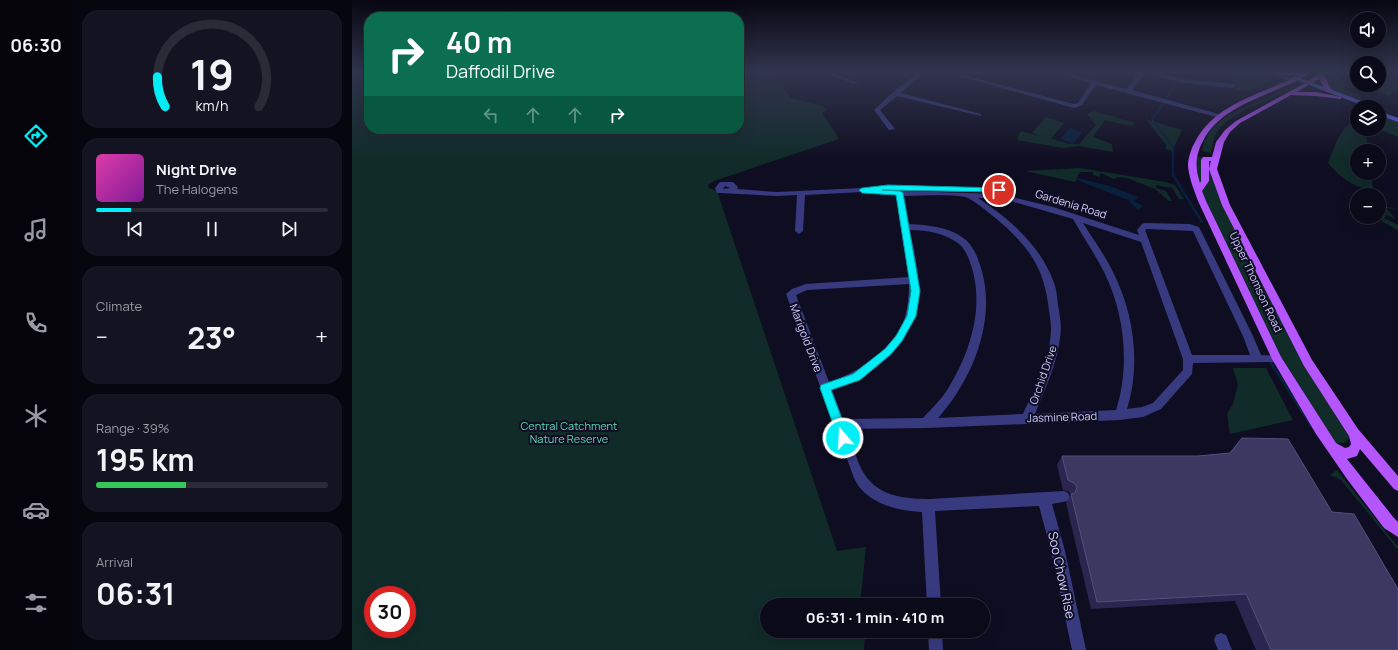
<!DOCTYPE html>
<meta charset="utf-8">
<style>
body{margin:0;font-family:Manrope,sans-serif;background:#141322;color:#f1f3f6;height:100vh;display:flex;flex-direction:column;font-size:15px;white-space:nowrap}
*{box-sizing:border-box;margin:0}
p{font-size:13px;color:#9a9aa2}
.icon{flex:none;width:22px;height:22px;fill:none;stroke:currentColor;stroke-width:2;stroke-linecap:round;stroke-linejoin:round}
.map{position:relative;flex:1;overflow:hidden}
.details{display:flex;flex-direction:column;gap:10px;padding:10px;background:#06060e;width:280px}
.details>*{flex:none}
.top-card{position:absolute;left:12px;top:12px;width:380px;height:122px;border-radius:16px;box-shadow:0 4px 16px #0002,0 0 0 1px #2b2b38;background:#0b6e4f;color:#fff;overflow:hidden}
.buttons{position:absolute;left:998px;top:12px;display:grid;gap:8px}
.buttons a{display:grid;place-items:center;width:36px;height:36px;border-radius:50%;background:#0b0a19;box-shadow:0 4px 16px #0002,0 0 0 1px #2b2b38;font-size:20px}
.speed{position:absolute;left:12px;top:586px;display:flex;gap:8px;font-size:20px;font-weight:700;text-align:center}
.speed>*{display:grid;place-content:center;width:52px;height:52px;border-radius:50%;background:#0b0a19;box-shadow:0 4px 16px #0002,0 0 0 1px #2b2b38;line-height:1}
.speed .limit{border:6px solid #d22;background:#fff;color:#111}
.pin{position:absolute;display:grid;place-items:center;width:34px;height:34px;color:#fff;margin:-17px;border:2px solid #fff;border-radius:50%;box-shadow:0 1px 4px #0007}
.me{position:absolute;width:44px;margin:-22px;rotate:341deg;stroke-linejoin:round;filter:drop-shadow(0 0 3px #0008)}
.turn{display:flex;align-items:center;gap:14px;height:84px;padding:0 16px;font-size:18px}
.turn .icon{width:52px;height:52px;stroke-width:2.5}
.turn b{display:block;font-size:28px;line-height:34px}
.lanes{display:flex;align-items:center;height:38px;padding:0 16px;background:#0003;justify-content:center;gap:20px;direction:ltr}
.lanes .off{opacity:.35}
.big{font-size:30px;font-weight:700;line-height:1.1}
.details .tile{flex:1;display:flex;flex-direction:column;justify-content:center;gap:6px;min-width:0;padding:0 14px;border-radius:16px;background:#141322}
.details .dial{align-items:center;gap:0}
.dial svg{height:104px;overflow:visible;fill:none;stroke:#2b2b38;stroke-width:7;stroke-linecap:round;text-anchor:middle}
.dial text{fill:#f1f3f6;stroke:none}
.song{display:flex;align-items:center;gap:12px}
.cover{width:48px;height:48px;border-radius:6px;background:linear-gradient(135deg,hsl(320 70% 55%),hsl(290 70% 35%))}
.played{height:4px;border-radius:2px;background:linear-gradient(90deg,#02eef6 15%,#2b2b38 15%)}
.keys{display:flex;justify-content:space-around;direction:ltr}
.heat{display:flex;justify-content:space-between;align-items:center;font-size:22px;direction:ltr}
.charge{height:6px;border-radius:3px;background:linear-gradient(90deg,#34c759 39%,#2b2b38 0)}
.trip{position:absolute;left:408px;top:598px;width:230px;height:40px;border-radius:20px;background:#0b0a19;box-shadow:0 4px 16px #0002,0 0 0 1px #2b2b38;font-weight:700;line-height:40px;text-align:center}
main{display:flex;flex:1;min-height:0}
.tabs{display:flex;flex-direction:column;width:72px;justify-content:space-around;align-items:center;background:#04040a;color:#9a9aa2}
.tabs .icon{width:28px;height:28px}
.tabs .on{color:#02eef6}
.tabs b{font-size:18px;color:#f1f3f6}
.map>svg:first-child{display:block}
.green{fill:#102b28;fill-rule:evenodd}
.water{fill:#09203d}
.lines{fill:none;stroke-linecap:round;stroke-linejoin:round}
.stream-far2{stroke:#09203d;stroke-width:2}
.stream-far1{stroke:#09203d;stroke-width:2.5}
.stream{stroke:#09203d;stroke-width:3}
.street{fill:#383a80;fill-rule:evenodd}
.secondary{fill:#656bfe;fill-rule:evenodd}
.primary{fill:#b455fe;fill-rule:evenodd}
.wall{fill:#2b264f}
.building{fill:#3d3862;stroke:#544f7b}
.route{fill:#02eef6;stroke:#019ba0}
.labels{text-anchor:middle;stroke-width:4;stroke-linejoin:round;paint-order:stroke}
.street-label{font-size:11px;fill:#d0cdff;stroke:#0f0d21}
.park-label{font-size:11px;fill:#5adeb4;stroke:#0f0d21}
.near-street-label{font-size:13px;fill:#d0cdff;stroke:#0f0d21}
</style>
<main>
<nav class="tabs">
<b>06:30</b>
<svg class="icon on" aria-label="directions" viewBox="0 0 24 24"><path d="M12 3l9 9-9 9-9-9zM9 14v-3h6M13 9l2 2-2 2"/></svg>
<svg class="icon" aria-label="music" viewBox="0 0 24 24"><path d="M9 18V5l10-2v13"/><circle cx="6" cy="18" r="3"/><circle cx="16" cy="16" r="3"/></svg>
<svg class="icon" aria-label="phone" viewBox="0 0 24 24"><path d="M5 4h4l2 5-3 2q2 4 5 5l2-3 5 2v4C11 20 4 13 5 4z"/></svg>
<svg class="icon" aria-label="climate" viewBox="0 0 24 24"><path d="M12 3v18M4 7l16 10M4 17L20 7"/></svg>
<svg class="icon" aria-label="car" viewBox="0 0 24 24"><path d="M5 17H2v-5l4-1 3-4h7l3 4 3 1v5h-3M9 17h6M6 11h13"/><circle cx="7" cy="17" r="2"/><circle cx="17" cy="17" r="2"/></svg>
<svg class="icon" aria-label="filters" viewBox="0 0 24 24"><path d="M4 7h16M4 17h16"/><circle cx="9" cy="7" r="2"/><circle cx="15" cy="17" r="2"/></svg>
</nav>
<section class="details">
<div class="tile dial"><svg viewBox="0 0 100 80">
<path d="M14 69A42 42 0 1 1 86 69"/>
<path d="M14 69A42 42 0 0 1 8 46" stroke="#02eef6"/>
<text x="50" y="56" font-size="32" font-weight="700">19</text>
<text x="50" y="72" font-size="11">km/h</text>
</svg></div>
<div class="tile">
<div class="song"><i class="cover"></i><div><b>Night Drive</b><p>The Halogens</p></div></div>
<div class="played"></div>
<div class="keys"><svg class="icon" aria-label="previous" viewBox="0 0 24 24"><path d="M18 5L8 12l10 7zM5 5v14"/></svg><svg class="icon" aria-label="pause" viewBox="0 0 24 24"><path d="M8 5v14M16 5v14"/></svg><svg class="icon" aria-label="next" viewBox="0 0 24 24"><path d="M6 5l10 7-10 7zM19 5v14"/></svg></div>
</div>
<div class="tile"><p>Climate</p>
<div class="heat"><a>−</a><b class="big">23°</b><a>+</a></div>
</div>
<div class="tile"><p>Range · 39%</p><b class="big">195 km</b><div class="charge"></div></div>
<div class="tile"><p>Arrival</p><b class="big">06:31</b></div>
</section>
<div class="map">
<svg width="1046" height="650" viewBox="0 0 1046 650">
<rect width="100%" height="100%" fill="#0f0d21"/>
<path class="green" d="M0,72h17v57h370v-57h24l16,10 12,16 32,8 3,4 -4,3 17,26 -125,42 -6,4 1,3 8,3 120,360 29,-4 -6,58h-93v26h96l2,5 -1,14h-512zM21,595h34v34h-34z
M877,72c12,0 37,-6 42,8l-23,11 -12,-1z
M978,72h12l-3,7 6,7 -1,3 17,6v4l3,2 -32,-10 -6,-7z
M1027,72l8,3 -2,2 13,5v6l-9,8 -20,-7 5,-4h5z
M945,85c-22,14 -66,25 -80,47 -4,6 -4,14 -6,21l-9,-2c6,-33 37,-41 64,-52 10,-5 21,-11 31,-14z
M741,111l42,12 -4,3 -26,-6 -12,17 19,7 1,8 -34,-6 -16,2 -46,-8 4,-9 21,6 -10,-4 14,-16 18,6 -14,17 2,-1 18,5h9l17,-19 -9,-11z
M1027,113l19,7v17l-19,-8z
M1005,118v11h15l-6,4 2,18h-11v22h14l2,16c-19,0 -33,-12 -45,-26 8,-19 11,-34 29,-45z
M794,119l36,11 -10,21 -6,-2v-4z
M842,156l21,3 -2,10 13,36 126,231 -8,7h-10l-57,-84 -75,-158z
M728,168l85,14 10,3 9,14h-5l-7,-11 -16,-3v3l10,3 6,10h-3l-14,-12 -28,-11 -10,-1 -2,2c-5,-1 -8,-4 -15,-6v4l-7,-2v-3h-13l-5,10 -50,-11z
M1030,206l16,3v1l-2,-1 -10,-1 10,11 -9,-4 -3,3 14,7v5l-15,-8 -2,-4 1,-5 -2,-5z
M881,368h33l27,52 -63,14 -3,-20 6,-10 5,-19z
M985,470l61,77v3l-57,-70 -11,-5z"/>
<path class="water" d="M718,128l12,4 -9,12 -13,-5z
M725,178l33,8 28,11 -4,4 9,5 -5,4 -10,-10 -51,-20z"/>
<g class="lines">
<path class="stream-far2" d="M826,72l1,6
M814,99l11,-17
M811,104l-11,15 21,28v25"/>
<path class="stream-far1" d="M821,171v4l29,47"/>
<path class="stream" d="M919,363l41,64"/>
<path class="street" d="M472,72h7l28,11 -5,1z
M567,72h6l-24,21 80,21v2l-84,-20 -17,14 15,19 -6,1 -15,-20 19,-18z
M592,72h8l122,32 4,-1 13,-20 -36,-10 -1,-1h8l64,17 14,-17h11l33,7 49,5 3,2 -3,2 -49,-5 -39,-9 -13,16 90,25v2l-2,1 -124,-33 -14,20 -8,3z
M916,72h7l20,8 -5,1z
M1005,111v5l-4,-1v-2z
M368,182h13l5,5 -1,2 40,3 85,-4 38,3 100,3 53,13 86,28 -2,-5 5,-6 3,-1 45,1 9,3 54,109 8,19 20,1 1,3 -1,3 -88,1 -1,11 -31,35 -18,8 -23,3 -93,4 -101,4 -79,1c5,13 10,35 18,46 15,22 41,24 65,24l134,-8 4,2 2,4 -2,4 -16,3 13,47 21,99h-14l-21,-99 -12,-45 -104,5 6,94h-14l-5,-93c-25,-1 -57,-9 -68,-34l-68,-184 6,-5 14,-5 103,-7 -13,-82 -34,-3 -57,3 -2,36 -4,3 -4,-3 2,-36 -20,1 -57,-3h-3l-2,-5zM373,186l5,2 -7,1zM552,196c20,0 42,-2 61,1 9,2 34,24 42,31 24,23 36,41 41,75 1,9 3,18 3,27 -1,29 -16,58 -28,84l-85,4c35,-39 59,-99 43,-150 -3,-10 -7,-20 -14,-27 -15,-14 -39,-16 -58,-17zM626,198h22l73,21c10,18 22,35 31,53 21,42 26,94 12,138l-81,4c10,-25 22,-50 25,-76 2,-11 0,-22 -2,-33 -1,-7 -1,-15 -4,-22 -13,-37 -44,-64 -76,-85zM731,223l58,19 42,117v11l-30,33 -11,4 -15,2c14,-44 7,-96 -14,-137 -8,-17 -20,-33 -30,-49zM795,229l46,2 50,105 7,19h-58l-47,-125zM558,230c17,0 35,3 49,14 7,6 10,15 13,24 12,41 -2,84 -23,119 -7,12 -17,21 -26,31l-80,1 -11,-29c41,-13 81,-45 86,-90 3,-23 -4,-48 -8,-70zM557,284c0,11 -1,22 -4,33 -9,30 -48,57 -76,65l-33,-87 11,-5z
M576,631h14l1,19h-14z
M869,633l5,2 6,15h-14l-4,-10 2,-5z"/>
<path class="secondary" d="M943,76l80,30 1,1h-9l-74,-28 -1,-1z
M1027,111l19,7v4l-19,-7z"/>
<path class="primary" d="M926,72h32c-7,7 -18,11 -27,15 -29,13 -65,24 -80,54 -8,15 -8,27 -3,42l1,-2v-21l2,-3h9l4,-15 9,-12 11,-9 71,-39 14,-10h6l-3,3 8,16 -1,1h-4l-8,-13 -22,13h19l25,5v2l-25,-3 -25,-1 -51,28 -10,9 -6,10 -7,27 13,36 82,155 46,69 40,47v15l-4,-2 -34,-40 -3,7 -10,3 47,59 4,4v15l-14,-9 -37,-49 -31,-45 -44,-75 -74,-158c-4,-11 -9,-23 -10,-35 0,-8 3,-17 7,-24 20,-39 67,-47 103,-67h-19l-3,-2zM857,161h2l-2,8 13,36 82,161 45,70 2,8 -2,3 -4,1 -9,-5 -55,-86 -75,-156 -4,-10 7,-10z"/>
</g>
<path class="wall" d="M1031,72h7l-2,1z
M890,438l156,212h-142l-21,-49 -144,8 -25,-106 5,-8 -2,-3 -6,-2 -6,-25 5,-9h136l31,-3z"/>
<path class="building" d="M890,438l46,1 44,73 22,2 44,75v61h-127l-25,-56 -149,8 -26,-108 4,-1 2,-6 -3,-4 -6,-3 -6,-24h136l32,-3z"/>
<linearGradient id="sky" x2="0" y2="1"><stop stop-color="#080712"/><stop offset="0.44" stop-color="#31354e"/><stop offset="1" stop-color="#31354e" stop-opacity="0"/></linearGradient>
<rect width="1046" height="162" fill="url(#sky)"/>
<path class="route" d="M536,185l111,3 3,2 -3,2 -117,-2 18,1 3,2 17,98 -4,25 -14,25 -11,13 -31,26 -29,10 18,48 -2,3 -4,1 -4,-1 -1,-3 -18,-50 1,-3 32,-11 32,-25 11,-13 11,-20 4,-25 -15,-96 -34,-2 -3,-3 3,-2z"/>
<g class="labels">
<g class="street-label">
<text transform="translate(719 204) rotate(17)" y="4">Gardenia Road</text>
<text transform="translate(904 282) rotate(65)" y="4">Upper Thomson Road</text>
<text transform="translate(454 338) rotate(69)" y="4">Marigold Drive</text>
<text transform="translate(691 375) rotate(-71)" y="4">Orchid Drive</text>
<text transform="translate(710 417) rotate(-2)" y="4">Jasmine Road</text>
</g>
<g class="park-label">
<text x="217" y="430">Central Catchment<tspan x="217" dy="13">Nature Reserve</tspan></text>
</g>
<g class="near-street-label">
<text transform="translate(710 575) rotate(78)" y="5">Soo Chow Rise</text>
</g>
</g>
</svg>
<div class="buttons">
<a><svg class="icon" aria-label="sound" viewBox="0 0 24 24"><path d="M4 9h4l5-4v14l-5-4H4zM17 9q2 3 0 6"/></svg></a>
<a><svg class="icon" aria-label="search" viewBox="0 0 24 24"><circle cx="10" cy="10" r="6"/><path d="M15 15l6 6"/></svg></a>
<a><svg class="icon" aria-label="layers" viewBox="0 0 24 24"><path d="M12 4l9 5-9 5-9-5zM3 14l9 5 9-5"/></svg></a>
<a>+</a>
<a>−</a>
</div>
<div class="speed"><div class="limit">30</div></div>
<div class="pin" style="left:647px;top:190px;background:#d93025"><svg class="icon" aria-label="arrive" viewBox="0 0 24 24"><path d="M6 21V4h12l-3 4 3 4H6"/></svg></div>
<svg class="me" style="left:491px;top:438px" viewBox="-20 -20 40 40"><circle r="17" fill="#02eef6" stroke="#fff" stroke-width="3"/><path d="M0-11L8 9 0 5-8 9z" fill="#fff"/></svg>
<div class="trip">06:31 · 1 min · 410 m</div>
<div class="top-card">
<div class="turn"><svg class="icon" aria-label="right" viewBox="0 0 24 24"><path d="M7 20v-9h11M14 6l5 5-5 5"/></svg><div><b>40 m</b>Daffodil Drive</div></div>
<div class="lanes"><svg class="icon off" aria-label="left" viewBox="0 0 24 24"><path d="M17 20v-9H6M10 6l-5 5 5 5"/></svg><svg class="icon off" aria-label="ahead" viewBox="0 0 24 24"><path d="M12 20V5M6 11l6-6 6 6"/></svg><svg class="icon off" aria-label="ahead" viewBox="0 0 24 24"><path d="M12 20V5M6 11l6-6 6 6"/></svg><svg class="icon" aria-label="right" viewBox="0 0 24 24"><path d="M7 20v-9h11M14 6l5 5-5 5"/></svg></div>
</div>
</div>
</main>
